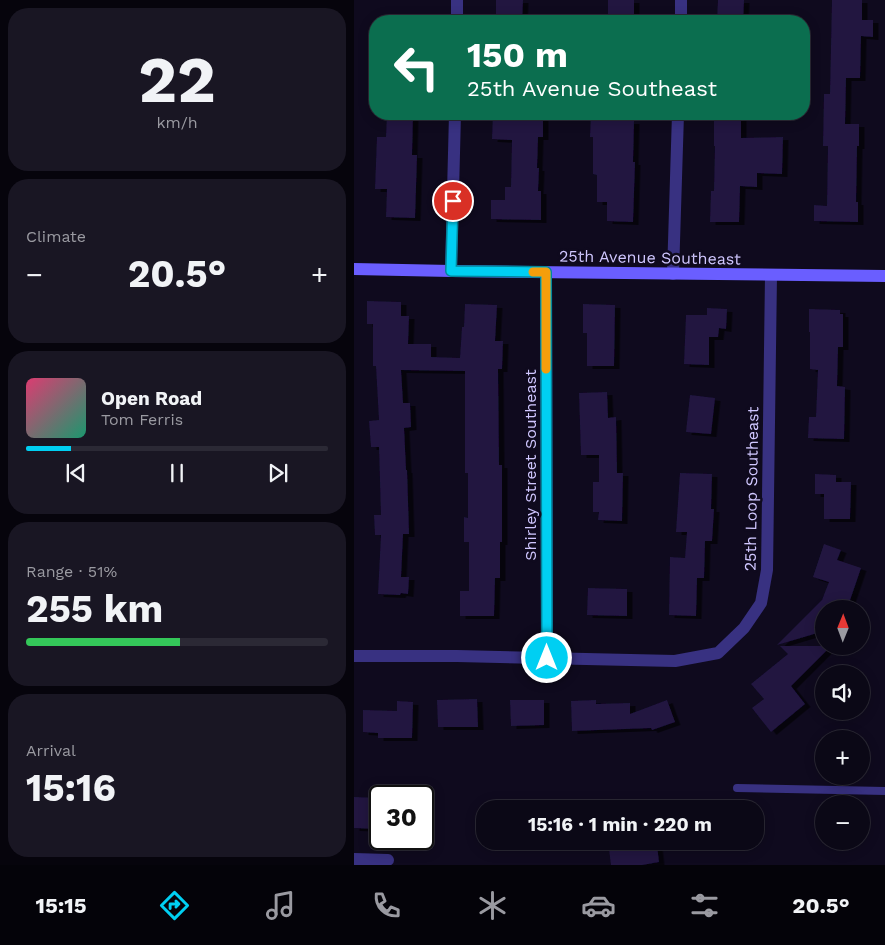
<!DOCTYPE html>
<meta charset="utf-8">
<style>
body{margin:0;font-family:"Work Sans",sans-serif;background:#191623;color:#f1f3f6;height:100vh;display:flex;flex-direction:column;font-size:19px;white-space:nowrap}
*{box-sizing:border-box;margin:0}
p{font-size:16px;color:#9a9aa1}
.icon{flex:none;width:28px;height:28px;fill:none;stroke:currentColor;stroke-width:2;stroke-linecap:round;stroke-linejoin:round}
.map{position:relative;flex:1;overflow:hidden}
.side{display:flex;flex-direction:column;gap:8px;padding:8px;background:#06040c;width:354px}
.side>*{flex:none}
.top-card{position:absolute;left:15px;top:15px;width:441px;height:105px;border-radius:20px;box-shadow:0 2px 12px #0003,0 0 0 1px #2b2935;background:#0b6e4f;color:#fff;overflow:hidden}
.needle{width:32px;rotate:1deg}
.controls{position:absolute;left:461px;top:600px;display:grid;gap:10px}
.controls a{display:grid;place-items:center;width:55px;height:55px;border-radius:50%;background:#0b0816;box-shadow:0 2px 12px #0003,0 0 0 1px #2b2935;font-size:25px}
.speed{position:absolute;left:15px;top:785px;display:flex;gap:10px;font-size:25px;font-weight:700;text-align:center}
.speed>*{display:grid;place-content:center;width:65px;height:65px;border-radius:50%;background:#0b0816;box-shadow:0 2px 12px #0003,0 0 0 1px #2b2935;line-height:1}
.speed .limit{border:2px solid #111;border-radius:8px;background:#fff;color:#111}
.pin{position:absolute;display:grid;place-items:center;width:42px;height:42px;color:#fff;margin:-21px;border:2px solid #fff;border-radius:50%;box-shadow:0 1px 5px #0007}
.me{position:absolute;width:55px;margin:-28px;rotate:0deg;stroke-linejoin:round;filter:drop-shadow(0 0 4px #0008)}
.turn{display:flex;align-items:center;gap:18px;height:105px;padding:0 15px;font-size:22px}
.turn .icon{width:65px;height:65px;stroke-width:2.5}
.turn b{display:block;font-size:35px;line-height:42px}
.big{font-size:38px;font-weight:700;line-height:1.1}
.side .tile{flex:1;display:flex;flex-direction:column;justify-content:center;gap:8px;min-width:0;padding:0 18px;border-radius:20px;background:#191623}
.side .dial{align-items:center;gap:0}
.dial b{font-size:65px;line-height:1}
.song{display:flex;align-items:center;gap:15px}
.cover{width:60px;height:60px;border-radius:8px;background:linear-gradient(135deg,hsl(340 70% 55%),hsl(160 70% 35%))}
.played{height:5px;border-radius:2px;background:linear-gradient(90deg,#00cff2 15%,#2b2935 15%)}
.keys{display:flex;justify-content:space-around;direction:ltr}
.heat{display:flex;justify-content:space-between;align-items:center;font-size:28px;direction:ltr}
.charge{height:8px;border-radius:4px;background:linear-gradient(90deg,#34c759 51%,#2b2935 0)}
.trip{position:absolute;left:122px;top:800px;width:288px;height:50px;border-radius:20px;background:#0b0816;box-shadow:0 2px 12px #0003,0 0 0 1px #2b2935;font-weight:700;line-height:50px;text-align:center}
.tab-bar{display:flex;height:80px;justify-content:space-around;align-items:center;background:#040309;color:#9a9aa1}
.tab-bar .icon{width:35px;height:35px}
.tab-bar .current{color:#00cff2}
.tab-bar b{font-size:22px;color:#f1f3f6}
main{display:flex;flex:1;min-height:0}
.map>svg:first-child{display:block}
.building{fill:#201540;filter:url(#shadow)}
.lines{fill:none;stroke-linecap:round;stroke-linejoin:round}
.lane{stroke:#383181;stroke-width:8}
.street{stroke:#383181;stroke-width:12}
.secondary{stroke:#6a5eff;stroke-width:12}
.route-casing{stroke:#00879d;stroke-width:12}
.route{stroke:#00cff2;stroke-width:9}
.slow{stroke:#f59e0b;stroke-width:9}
.labels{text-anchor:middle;stroke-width:5;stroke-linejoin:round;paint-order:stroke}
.street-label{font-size:16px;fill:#d0c7ff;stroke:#0f0a1e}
</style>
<main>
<section class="side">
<div class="tile dial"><b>22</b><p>km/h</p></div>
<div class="tile"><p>Climate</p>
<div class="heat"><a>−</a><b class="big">20.5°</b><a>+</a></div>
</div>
<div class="tile">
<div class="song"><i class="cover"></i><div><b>Open Road</b><p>Tom Ferris</p></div></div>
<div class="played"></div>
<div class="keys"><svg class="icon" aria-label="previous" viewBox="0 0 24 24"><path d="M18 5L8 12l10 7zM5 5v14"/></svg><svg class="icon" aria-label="pause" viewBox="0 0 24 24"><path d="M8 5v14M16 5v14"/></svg><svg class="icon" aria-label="next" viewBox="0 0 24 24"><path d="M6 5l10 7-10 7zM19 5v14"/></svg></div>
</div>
<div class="tile"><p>Range · 51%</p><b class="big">255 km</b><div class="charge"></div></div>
<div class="tile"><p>Arrival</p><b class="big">15:16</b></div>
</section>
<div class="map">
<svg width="532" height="865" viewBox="0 0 532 865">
<defs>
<filter id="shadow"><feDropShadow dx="5.5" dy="3" stdDeviation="0" flood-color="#0009"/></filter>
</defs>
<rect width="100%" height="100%" fill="#0f0a1e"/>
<path class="building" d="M142,0h27l-1,21h-26z
M254,0h26v21h-26z
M364,0h26l-1,21h-26z
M478,0h30v20h11v17l-12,-1 -1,42h-14l-1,46h14v22h-2l-1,56h2v20l-44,-1v-16l13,1 1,-60h-5l1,-52h6z
M33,114h26l-1,41h5l-2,63 -29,-1 1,-28h-12l2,-52h9z
M139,114h50v23h-5l-1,31h2l-1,23h3v29l-50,-1v-19h14v-13h6l1,-47 -20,-1z
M237,114h35v7h8l-1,41h2l-2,60 -26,-1v-19h-10v-27l-4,-1v-37h-3z
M360,114h27v24l42,-1 -1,37 -25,-1v14l-17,-1 -1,36h-29l1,-31h3l1,-45h-1z
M13,301l34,1v14h8l-1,28h23v13l29,1 2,-31h2l1,-23 32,1 -2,36h8l-1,28h-4l1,96h3v77h-2v36h-5l-1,38h-34v-25h9v-49h-5v-25l4,1v-45h-3v-102l-64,-1 2,33h7l1,24 -7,1 2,42h1l2,64h-6l-2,43h8l-1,17 -7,-1 -1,2 -22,-1 3,-59h-6l-1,-20h7l-2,-68h-8l-2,-26 10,-1 -3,-54h-3v-42h-6z
M229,304l32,1 -1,61h-27v-33h-4z
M353,308l20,1 -1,20 -7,-1 -1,9h-9v28l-25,-1 2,-49h21z
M455,309l31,1v4h3v33h-5l-1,39 8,1 -1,52 -36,-1 1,-21h7l2,-47 -8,-1v-37h-1z
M253,392l1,26 8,-1 1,56h6l-1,48 -24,-1 1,-8h-6v-30h6v-27h-18l-2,-62z
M336,395l25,3 -4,36 -25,-2z
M326,473l32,1 -1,35h3l-2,32h-7l-1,37h-7l-1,38 -27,-1 1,-58 15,1 2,-26h-11z
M461,474l21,1v7h15l-1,37h-26v-25h-9z
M470,544l17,6 -4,10 24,8 -14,41h-23v22l-47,14 45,-45 7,-18 -16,-5z
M234,588l39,1v27l-40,-1z
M426,646h51l-40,40 14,18 -34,28 -19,-24 12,-9 -13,-15 37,-30z
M123,699l1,28h-40l-1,-27z
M156,700h34v25l-33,1z
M242,700v4l34,-1v11l37,-14 8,22 -23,8 -1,-2 -79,3 -1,-30z
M43,701l16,1 -1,36h-34v-5l-15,-1v-22l34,1z
M0,797l26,1v31l-26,-1z
M254,841h28l1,8 20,-4 2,17 -17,3h-31z"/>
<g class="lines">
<path class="lane" d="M383,788l149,3"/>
<path class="street" d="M103,21v-21
M327,21v-21
M97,271l4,-157
M192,272l1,386
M319,274l5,-160
M0,656h103l218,5 43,-8 26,-25 17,-25 6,-33 4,-295
M0,859l34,1"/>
<path class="secondary" d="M0,269l97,2 435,5"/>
</g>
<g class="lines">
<defs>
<path id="route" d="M99,201l-2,70 95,1 1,386"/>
</defs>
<use href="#route" class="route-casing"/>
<use href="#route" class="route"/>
<path class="slow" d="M179,272h13v97"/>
</g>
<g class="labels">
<g class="street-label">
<text transform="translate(296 257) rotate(1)" y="6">25th Avenue Southeast</text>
<text transform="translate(176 465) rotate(-90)" y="6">Shirley Street Southeast</text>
<text transform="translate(397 489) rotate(-89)" y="6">25th Loop Southeast</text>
</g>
</g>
</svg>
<div class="controls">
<a><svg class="needle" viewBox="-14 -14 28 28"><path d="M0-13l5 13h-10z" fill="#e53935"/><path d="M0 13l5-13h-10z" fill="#9a9aa1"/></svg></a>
<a><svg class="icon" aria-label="sound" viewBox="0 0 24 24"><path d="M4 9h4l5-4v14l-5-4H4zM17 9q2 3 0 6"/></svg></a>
<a>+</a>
<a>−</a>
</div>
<div class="speed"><div class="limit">30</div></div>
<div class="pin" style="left:99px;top:201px;background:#d93025"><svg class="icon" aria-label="arrive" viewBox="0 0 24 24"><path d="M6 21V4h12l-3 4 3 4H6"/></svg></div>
<svg class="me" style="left:193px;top:658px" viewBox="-20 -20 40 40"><circle r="17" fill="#00cff2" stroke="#fff" stroke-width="3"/><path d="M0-11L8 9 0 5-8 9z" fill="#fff"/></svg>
<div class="trip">15:16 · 1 min · 220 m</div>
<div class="top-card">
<div class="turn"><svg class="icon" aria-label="left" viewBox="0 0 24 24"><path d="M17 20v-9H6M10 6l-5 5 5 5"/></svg><div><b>150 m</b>25th Avenue Southeast</div></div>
</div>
</div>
</main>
<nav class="tab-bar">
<b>15:15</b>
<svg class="icon current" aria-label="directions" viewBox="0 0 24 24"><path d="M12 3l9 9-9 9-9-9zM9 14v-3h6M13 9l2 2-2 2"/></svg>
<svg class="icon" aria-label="music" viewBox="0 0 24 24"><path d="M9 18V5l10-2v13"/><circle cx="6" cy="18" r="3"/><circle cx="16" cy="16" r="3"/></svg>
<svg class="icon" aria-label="phone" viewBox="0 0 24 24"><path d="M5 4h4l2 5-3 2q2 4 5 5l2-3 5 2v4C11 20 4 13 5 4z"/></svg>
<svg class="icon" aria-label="climate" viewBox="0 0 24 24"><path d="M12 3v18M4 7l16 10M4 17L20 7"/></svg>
<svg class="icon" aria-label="car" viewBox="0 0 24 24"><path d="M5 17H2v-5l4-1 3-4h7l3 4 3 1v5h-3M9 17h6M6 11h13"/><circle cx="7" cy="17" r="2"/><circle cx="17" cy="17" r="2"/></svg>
<svg class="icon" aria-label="filters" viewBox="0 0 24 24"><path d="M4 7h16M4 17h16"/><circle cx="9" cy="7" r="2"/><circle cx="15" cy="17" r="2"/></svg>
<b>20.5°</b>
</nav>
